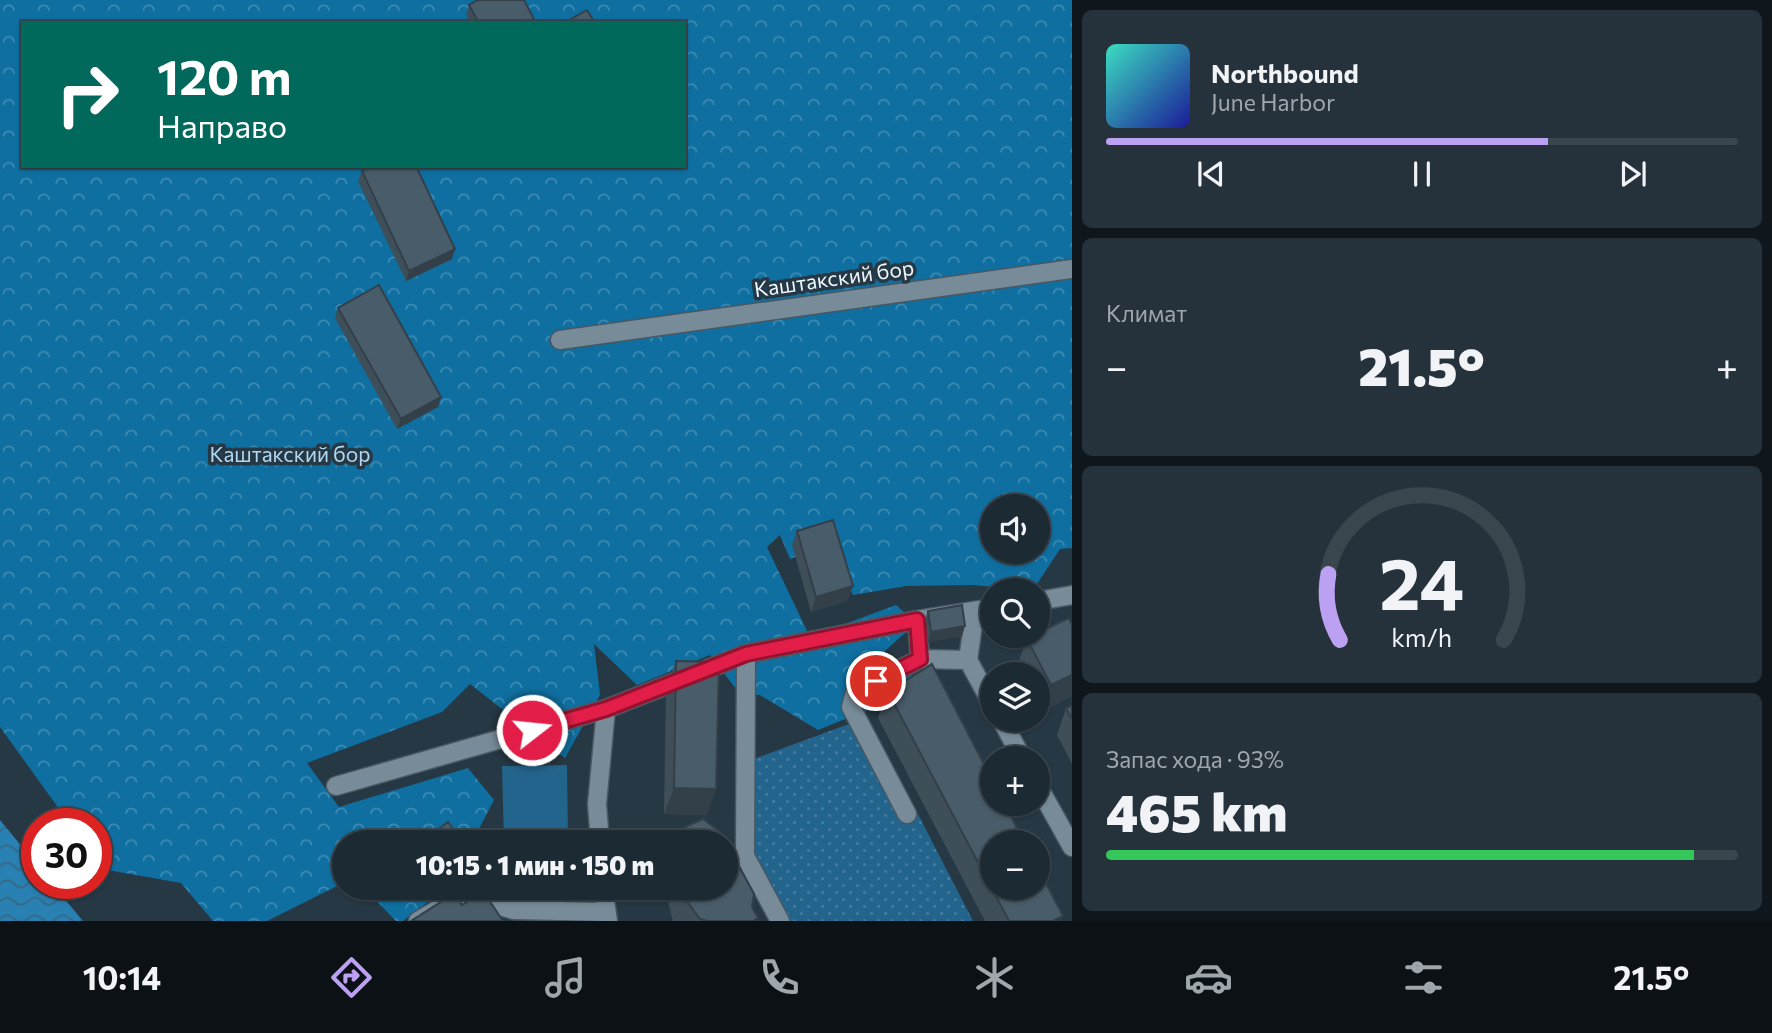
<!DOCTYPE html>
<html lang="ru">
<meta charset="utf-8">
<style>
body{margin:0;font-family:Commissioner,sans-serif;background:#25323b;color:#f1f3f6;height:100vh;display:flex;flex-direction:column;font-size:26px;white-space:nowrap}
*{box-sizing:border-box;margin:0}
p{font-size:23px;color:#a0a7ac}
.icon{flex:none;width:38px;height:38px;fill:none;stroke:currentColor;stroke-width:2;stroke-linecap:round;stroke-linejoin:round}
.map{position:relative;flex:1;overflow:hidden}
.drawer{display:flex;flex-direction:column;gap:10px;padding:10px;background:#0f171c;width:700px}
.drawer>*{flex:none}
.guide{position:absolute;left:21px;top:21px;width:665px;height:147px;border-radius:0px;box-shadow:0 2px 5px #0004,0 0 0 2px #3a464e;background:#00695c;color:#fff;overflow:hidden}
.buttons{position:absolute;left:980px;top:494px;display:grid;gap:14px}
.buttons a{display:grid;place-items:center;width:70px;height:70px;border-radius:50%;background:#1c2a33;box-shadow:0 2px 5px #0004,0 0 0 2px #3a464e;font-size:35px}
.speed{position:absolute;left:21px;top:808px;display:flex;gap:14px;font-size:35px;font-weight:700;text-align:center}
.speed>*{display:grid;place-content:center;width:91px;height:91px;border-radius:50%;background:#1c2a33;box-shadow:0 2px 5px #0004,0 0 0 2px #3a464e;line-height:1}
.speed .limit{border:10px solid #d22;background:#fff;color:#111}
.pin{position:absolute;display:grid;place-items:center;width:60px;height:60px;color:#fff;margin:-30px;border:4px solid #fff;border-radius:50%;box-shadow:0 2px 7px #0007}
.me{position:absolute;width:77px;margin:-38px;rotate:74deg;stroke-linejoin:round;filter:drop-shadow(0 0 5px #0008)}
.turn{display:flex;align-items:center;gap:24px;height:147px;padding:0 21px;font-size:32px}
.turn .icon{width:91px;height:91px;stroke-width:2.5}
.turn b{display:block;font-size:49px;line-height:60px}
.big{font-size:52px;font-weight:800;line-height:1.1}
.drawer .widget{flex:1;display:flex;flex-direction:column;justify-content:center;gap:10px;min-width:0;padding:0 24px;border-radius:10px;background:#25323b}
.drawer .dial{align-items:center;gap:0}
.dial svg{height:182px;overflow:visible;fill:none;stroke:#3a464e;stroke-width:7;stroke-linecap:round;text-anchor:middle}
.dial text{fill:#f1f3f6;stroke:none}
.song{display:flex;align-items:center;gap:21px}
.cover{width:84px;height:84px;border-radius:10px;background:linear-gradient(135deg,hsl(170 70% 55%),hsl(240 70% 35%))}
.played{height:7px;border-radius:4px;background:linear-gradient(90deg,#bca0f2 70%,#3a464e 70%)}
.keys{display:flex;justify-content:space-around;direction:ltr}
.heat{display:flex;justify-content:space-between;align-items:center;font-size:38px;direction:ltr}
.charge{height:10px;border-radius:5px;background:linear-gradient(90deg,#34c759 93%,#3a464e 0)}
.trip{position:absolute;left:332px;top:830px;width:406px;height:70px;border-radius:35px;background:#1c2a33;box-shadow:0 2px 5px #0004,0 0 0 2px #3a464e;font-weight:800;line-height:70px;text-align:center}
.tab-bar{display:flex;height:112px;justify-content:space-around;align-items:center;background:#0b1114;color:#a0a7ac}
.tab-bar .icon{width:49px;height:49px}
.tab-bar .on{color:#bca0f2}
.tab-bar b{font-size:32px;color:#f1f3f6}
main{display:flex;flex:1;min-height:0}
.map>svg:first-child{display:block}
.grass{fill:url(#grass-dots)}
.forest{fill:url(#forest-crowns);fill-rule:evenodd}
.pitch{fill:#23648c}
.water{fill:url(#water-waves)}
.lines{fill:none;stroke-linecap:round;stroke-linejoin:round}
.street-casing{stroke:#485761;stroke-width:21}
.street{stroke:#778b99;stroke-width:18}
.wall{fill:#3f4f5a}
.shaded-wall{fill:#33404a}
.building{fill:#495c69;stroke:#33404a;stroke-width:2}
.route-casing{stroke:#92132f;stroke-width:18}
.route{stroke:#e11d48;stroke-width:12}
.labels{text-anchor:middle;stroke-width:7;stroke-linejoin:round;paint-order:stroke}
.street-label{font-size:21px;fill:#ecf7ff;stroke:#263844}
.park-label{font-size:21px;fill:#b0d8f3;stroke:#263844}
</style>
<main>
<div class="map">
<svg width="1072" height="921" viewBox="0 0 1072 921">
<defs>
<pattern id="grass-dots" width="8" height="8" patternUnits="userSpaceOnUse" patternTransform="scale(1.75)"><rect width="8" height="8" fill="#23648c"/><path d="M2 2h.1M6 6h.1" fill="none" stroke="#437b9d" stroke-width="1.8" stroke-linecap="round"/></pattern>
<pattern id="forest-crowns" width="20" height="18" patternUnits="userSpaceOnUse" patternTransform="scale(1.75)"><rect width="20" height="18" fill="#0f6fa0"/><path d="M2 6a3 3 0 1 1 6 0M12 15a3 3 0 1 1 6 0" fill="none" stroke="#3e8bb3"/></pattern>
<pattern id="water-waves" width="16" height="10" patternUnits="userSpaceOnUse" patternTransform="scale(1.75)"><rect width="16" height="10" fill="#2980b2"/><path d="M0 5q4-4 8 0t8 0" fill="none" stroke="#366884"/></pattern>
</defs>
<rect width="100%" height="100%" fill="#263844"/>
<path class="grass" d="M868,717l105,204h-187l-36,-67 1,-94z"/>
<path class="forest" d="M0,0h1072v548l-12,1 -27,41 -60,-5 -67,1 -53,9 -24,-52 -39,16 -10,-24 -13,12 43,90 86,-32 20,18 -30,27 -9,13 27,7 16,11 -35,22 -67,27 -58,-35 -20,-1 -30,-39 -73,30 -43,-41 6,51 -35,63 -95,-74 -28,28 -135,51 32,44 129,-39 26,32 -22,42h-127v40l-78,39h-54l-32,-38 -79,-14 -6,-8v-37h-26l-70,-97zM23,23h661v143h-661zM992,506h46v45h-46z
M363,887h84l-44,34h-7z"/>
<path class="pitch" d="M567,765l1,77h-64l-2,-76z"/>
<path class="water" d="M0,820l37,45v19h15l31,37h-83z"/>
<g class="lines">
<defs>
<path id="street" d="M560,340l512,-71
M1038,601l34,-6
M975,611l-7,49 24,44
M746,654l-1,202 35,65
M920,659l48,1
M1001,719l21,39
M336,786l270,-77 140,-55 171,-34 75,-12
M1038,786l34,61
M907,814l-56,-107 4,-15 65,-33 -3,-39
M600,842l-3,-38 9,-95
M603,887l5,34
M418,921l44,-26 52,15 91,2"/>
</defs>
<use href="#street" class="street-casing"/>
<use href="#street" class="street"/>
</g>
<path class="wall" d="M469,5l67,18h-66l-4,-8z
M362,171l90,88 -46,22 -48,-100z
M338,308l103,89 -3,10 -41,22 -62,-111z
M797,531l56,55 -6,15 -36,11 -19,-67z
M928,611l34,25 -34,6 -4,-21z
M1072,625v71l-31,16 -3,-7v-31h-16l-5,-9 10,-26z
M676,661l31,154 -43,-1 2,-126z
M888,692l173,229h-76l-107,-203z
M1072,706v58l-15,-29 9,-27z
M664,887h62l26,20 5,14h-84z"/>
<path class="shaded-wall" d="M455,249l-3,10 -46,22 3,-10z
M441,397l-3,10 -41,22 4,-10z
M853,586l-6,15 -36,11 5,-15z
M965,626l-3,10 -34,6 3,-10z
M1072,675v21l-31,16 10,-27z
M674,788l42,1 -9,26 -43,-1z
M1063,916l-2,5h-8z"/>
<path class="building" d="M478,0h46l12,23h-57l-10,-18z
M587,10l8,13h-31z
M372,166h44l39,83 -46,22 -47,-100z
M379,285l62,112 -40,22 -63,-111z
M833,520l20,66 -37,11 -19,-66z
M962,605l3,21 -34,6 -3,-21z
M1069,618l3,7v50l-21,10 -24,-46 7,-4h4v-2z
M676,661l43,1 -3,127 -42,-1z
M932,664l60,116v23h12l20,39h-32v45h46v-19l25,48 -10,5h-44l-121,-229z
M1072,706v13l-6,-11z
M703,819l17,13 6,10h-57l-2,-7z
M448,822l15,20h-31l-4,-5z
M726,843l28,51 -2,13 6,11 -5,3h-46l-7,-2 -17,-23 -2,-9h45z
M483,891l20,30h-92l44,-28 7,12z"/>
<g class="lines">
<defs>
<path id="route" d="M532,730l74,-21 140,-55 171,-34 3,39 -44,22"/>
</defs>
<use href="#route" class="route-casing"/>
<use href="#route" class="route"/>
</g>
<g class="labels">
<g class="street-label">
<text transform="translate(834 279) rotate(-8)" y="7">Каштакский бор</text>
</g>
<g class="park-label">
<text x="290" y="462">Каштакский бор</text>
</g>
</g>
</svg>
<div class="buttons">
<a><svg class="icon" aria-label="sound" viewBox="0 0 24 24"><path d="M4 9h4l5-4v14l-5-4H4zM17 9q2 3 0 6"/></svg></a>
<a><svg class="icon" aria-label="search" viewBox="0 0 24 24"><circle cx="10" cy="10" r="6"/><path d="M15 15l6 6"/></svg></a>
<a><svg class="icon" aria-label="layers" viewBox="0 0 24 24"><path d="M12 4l9 5-9 5-9-5zM3 14l9 5 9-5"/></svg></a>
<a>+</a>
<a>−</a>
</div>
<div class="speed"><div class="limit">30</div></div>
<div class="pin" style="left:876px;top:681px;background:#d93025"><svg class="icon" aria-label="arrive" viewBox="0 0 24 24"><path d="M6 21V4h12l-3 4 3 4H6"/></svg></div>
<svg class="me" style="left:532px;top:730px" viewBox="-20 -20 40 40"><circle r="17" fill="#e11d48" stroke="#fff" stroke-width="3"/><path d="M0-11L8 9 0 5-8 9z" fill="#fff"/></svg>
<div class="trip">10:15 · 1 мин · 150 m</div>
<div class="guide">
<div class="turn"><svg class="icon" aria-label="right" viewBox="0 0 24 24"><path d="M7 20v-9h11M14 6l5 5-5 5"/></svg><div><b>120 m</b>Направо</div></div>
</div>
</div>
<section class="drawer">
<div class="widget">
<div class="song"><i class="cover"></i><div><b>Northbound</b><p>June Harbor</p></div></div>
<div class="played"></div>
<div class="keys"><svg class="icon" aria-label="previous" viewBox="0 0 24 24"><path d="M18 5L8 12l10 7zM5 5v14"/></svg><svg class="icon" aria-label="pause" viewBox="0 0 24 24"><path d="M8 5v14M16 5v14"/></svg><svg class="icon" aria-label="next" viewBox="0 0 24 24"><path d="M6 5l10 7-10 7zM19 5v14"/></svg></div>
</div>
<div class="widget"><p>Климат</p>
<div class="heat"><a>−</a><b class="big">21.5°</b><a>+</a></div>
</div>
<div class="widget dial"><svg viewBox="0 0 100 80">
<path d="M14 69A42 42 0 1 1 86 69"/>
<path d="M14 69A42 42 0 0 1 9 40" stroke="#bca0f2"/>
<text x="50" y="56" font-size="32" font-weight="700">24</text>
<text x="50" y="72" font-size="11">km/h</text>
</svg></div>
<div class="widget"><p>Запас хода · 93%</p><b class="big">465 km</b><div class="charge"></div></div>
</section>
</main>
<nav class="tab-bar">
<b>10:14</b>
<svg class="icon on" aria-label="directions" viewBox="0 0 24 24"><path d="M12 3l9 9-9 9-9-9zM9 14v-3h6M13 9l2 2-2 2"/></svg>
<svg class="icon" aria-label="music" viewBox="0 0 24 24"><path d="M9 18V5l10-2v13"/><circle cx="6" cy="18" r="3"/><circle cx="16" cy="16" r="3"/></svg>
<svg class="icon" aria-label="phone" viewBox="0 0 24 24"><path d="M5 4h4l2 5-3 2q2 4 5 5l2-3 5 2v4C11 20 4 13 5 4z"/></svg>
<svg class="icon" aria-label="climate" viewBox="0 0 24 24"><path d="M12 3v18M4 7l16 10M4 17L20 7"/></svg>
<svg class="icon" aria-label="car" viewBox="0 0 24 24"><path d="M5 17H2v-5l4-1 3-4h7l3 4 3 1v5h-3M9 17h6M6 11h13"/><circle cx="7" cy="17" r="2"/><circle cx="17" cy="17" r="2"/></svg>
<svg class="icon" aria-label="filters" viewBox="0 0 24 24"><path d="M4 7h16M4 17h16"/><circle cx="9" cy="7" r="2"/><circle cx="15" cy="17" r="2"/></svg>
<b>21.5°</b>
</nav>
